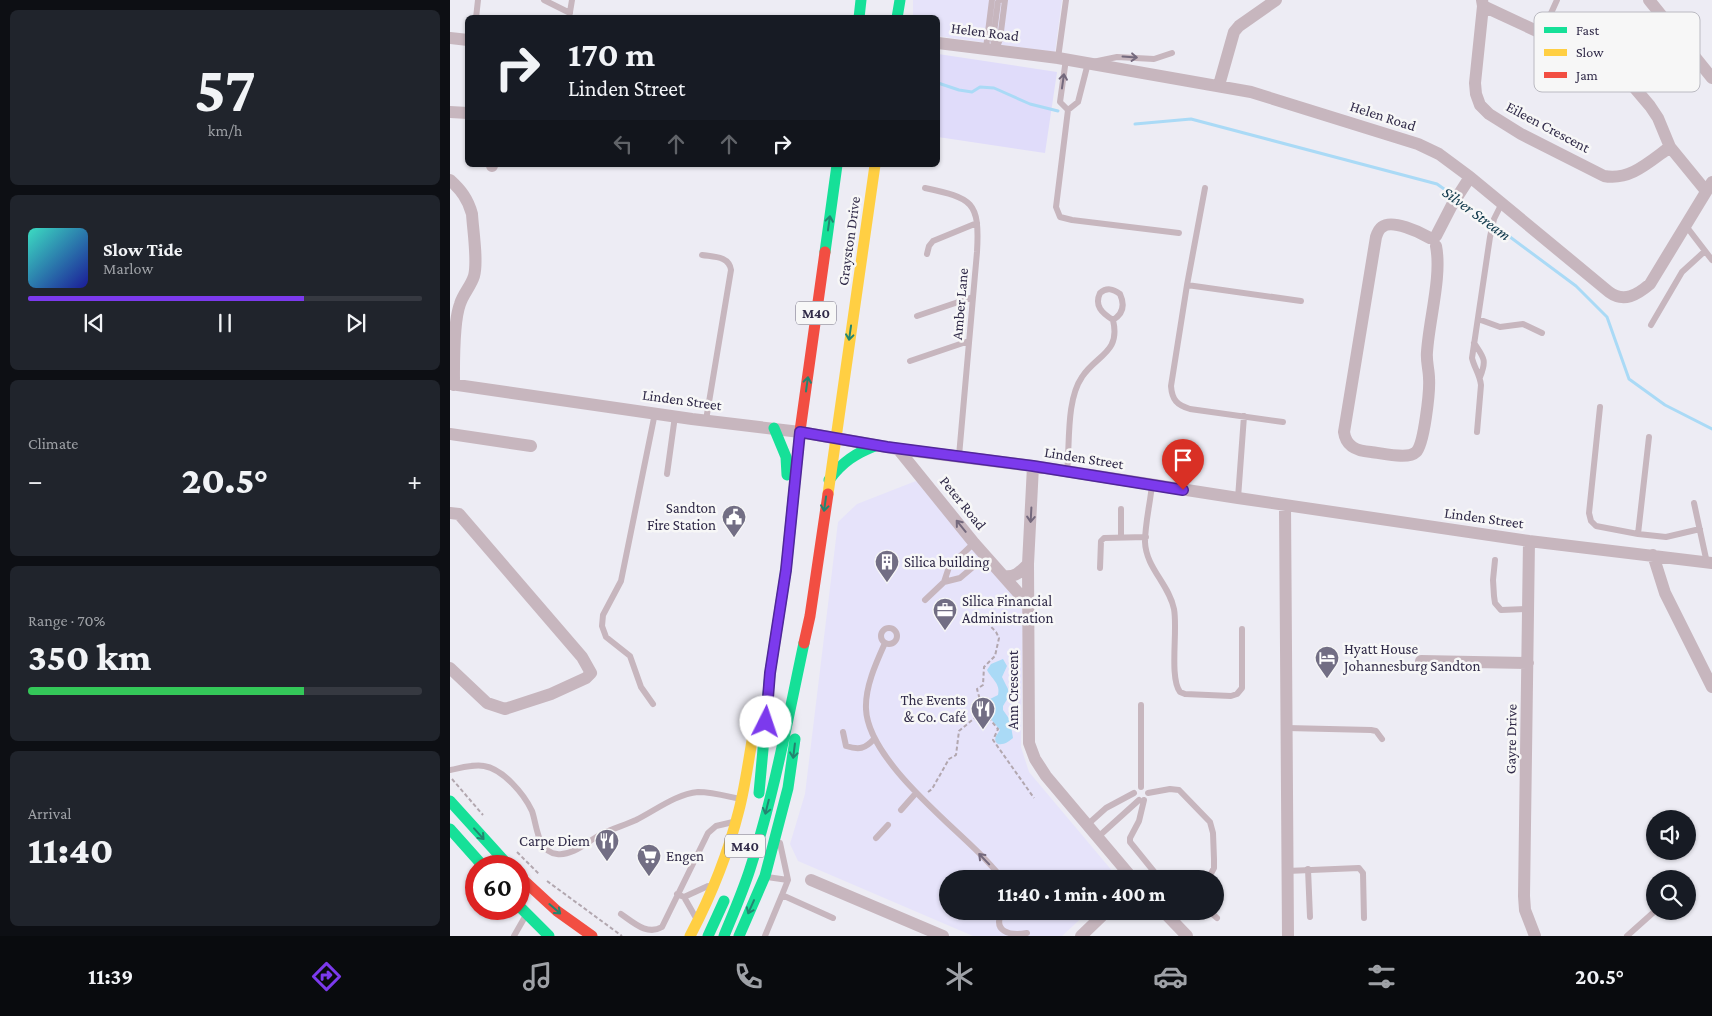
<!DOCTYPE html>
<meta charset="utf-8">
<style>
body{margin:0;font-family:"Crimson Pro",serif;background:#20242c;color:#f1f3f6;height:100vh;display:flex;flex-direction:column;font-size:19px;white-space:nowrap}
*{box-sizing:border-box;margin:0}
p{font-size:16px;color:#9ea1a6}
.icon{flex:none;width:28px;height:28px;fill:none;stroke:currentColor;stroke-width:2;stroke-linecap:round;stroke-linejoin:round}
.map{position:relative;flex:1;overflow:hidden}
.panel{display:flex;flex-direction:column;gap:10px;padding:10px;background:#0d0f14;width:450px}
.panel>*{flex:none}
.banner{position:absolute;left:15px;top:15px;width:475px;height:152px;border-radius:8px;box-shadow:0 1px 4px #0004;background:#171b24;color:#f1f3f6;overflow:hidden}
.controls{position:absolute;left:1196px;top:810px;display:grid;gap:10px}
.controls a{display:grid;place-items:center;width:50px;height:50px;border-radius:50%;background:#171b24;box-shadow:0 1px 4px #0004;font-size:25px}
.speed{position:absolute;left:15px;top:855px;display:flex;gap:10px;font-size:25px;font-weight:700;text-align:center}
.speed>*{display:grid;place-content:center;width:65px;height:65px;border-radius:50%;background:#171b24;box-shadow:0 1px 4px #0004;line-height:1}
.speed .limit{border:8px solid #d22;background:#fff;color:#111}
.pin{position:absolute;display:grid;place-items:center;width:42px;height:42px;color:#fff;margin:-51px -21px;border-radius:50% 50% 50% 0;rotate:-45deg;box-shadow:0 0 5px #0007}
.pin .icon{rotate:45deg}
.me{position:absolute;width:55px;margin:-28px;rotate:4deg;stroke-linejoin:round;filter:drop-shadow(0 0 4px #0008)}
.turn{display:flex;align-items:center;gap:18px;height:105px;padding:0 20px;font-size:22px}
.turn .icon{width:65px;height:65px;stroke-width:2.5}
.turn b{display:block;font-size:35px;line-height:42px}
.lanes{display:flex;align-items:center;height:48px;padding:0 20px;background:#0003;justify-content:center;gap:25px;direction:ltr}
.lanes .off{opacity:.35}
.big{font-size:38px;font-weight:800;line-height:1.1}
.panel .card{flex:1;display:flex;flex-direction:column;justify-content:center;gap:8px;min-width:0;padding:0 18px;border-radius:8px;background:#20242c}
.panel .dial{align-items:center;gap:0}
.dial b{font-size:65px;line-height:1}
.song{display:flex;align-items:center;gap:15px}
.cover{width:60px;height:60px;border-radius:8px;background:linear-gradient(135deg,hsl(170 70% 55%),hsl(240 70% 35%))}
.played{height:5px;border-radius:2px;background:linear-gradient(90deg,#7c3aed 70%,#363941 70%)}
.keys{display:flex;justify-content:space-around;direction:ltr}
.heat{display:flex;justify-content:space-between;align-items:center;font-size:28px;direction:ltr}
.charge{height:8px;border-radius:4px;background:linear-gradient(90deg,#34c759 70%,#363941 0)}
.trip{position:absolute;left:489px;top:870px;width:285px;height:50px;border-radius:25px;background:#171b24;box-shadow:0 1px 4px #0004;font-weight:800;line-height:50px;text-align:center}
.dock{display:flex;height:80px;justify-content:space-around;align-items:center;background:#090b0e;color:#9ea1a6}
.dock .icon{width:35px;height:35px}
.dock .active{color:#7c3aed}
.dock b{font-size:22px;color:#f1f3f6}
main{display:flex;flex:1;min-height:0}
.map>svg:first-child{display:block}
.built{fill:#e6e3fa}
.green{fill:#e0dcfa}
.water{fill:#aadaf6}
.lines{fill:none;stroke-linecap:round;stroke-linejoin:round}
.stream{stroke:#aadaf6;stroke-width:3}
.path{stroke:#b2a7af;stroke-width:2;stroke-dasharray:4 2.5;stroke-linecap:butt}
.lane{stroke:#c7b6be;stroke-width:6}
.street{stroke:#c7b6be;stroke-width:12}
.fast{stroke:#16e098;stroke-width:11}
.slow{stroke:#ffcf43;stroke-width:11}
.jam{stroke:#f24e42;stroke-width:11}
.oneway{stroke:#74697d}
.oneway2{stroke:#238570}
.route-casing{stroke:#51269a;stroke-width:12}
.route{stroke:#7c3aed;stroke-width:9}
.labels{text-anchor:middle;stroke-width:5;stroke-linejoin:round;paint-order:stroke}
.shield{fill:#f7f7f7;stroke:#6c687c;stroke-width:1}
.shield-label{font-size:14px;font-weight:bold;fill:#302a48}
.street-label{font-size:15px;fill:#302a48;stroke:#f7f7f7}
.poi-label{font-size:15px;fill:#302a48;stroke:#f7f7f7;text-anchor:start}
.water-label{font-size:16px;font-style:italic;fill:#0d374a;stroke:#f7f7f7}
.key{fill:#f7f7f7;stroke:#bbbac2;stroke-width:1}
.key-label{font-size:14px;fill:#302a48}
</style>
<main>
<section class="panel">
<div class="card dial"><b>57</b><p>km/h</p></div>
<div class="card">
<div class="song"><i class="cover"></i><div><b>Slow Tide</b><p>Marlow</p></div></div>
<div class="played"></div>
<div class="keys"><svg class="icon" aria-label="previous" viewBox="0 0 24 24"><path d="M18 5L8 12l10 7zM5 5v14"/></svg><svg class="icon" aria-label="pause" viewBox="0 0 24 24"><path d="M8 5v14M16 5v14"/></svg><svg class="icon" aria-label="next" viewBox="0 0 24 24"><path d="M6 5l10 7-10 7zM19 5v14"/></svg></div>
</div>
<div class="card"><p>Climate</p>
<div class="heat"><a>−</a><b class="big">20.5°</b><a>+</a></div>
</div>
<div class="card"><p>Range · 70%</p><b class="big">350 km</b><div class="charge"></div></div>
<div class="card"><p>Arrival</p><b class="big">11:40</b></div>
</section>
<div class="map">
<svg width="1262" height="936" viewBox="0 0 1262 936">
<rect width="100%" height="100%" fill="#edecf4"/>
<path class="built" d="M463,0h149l-7,52 -117,-16v-18h-25z
M466,481l107,127 -2,139 8,25 90,107h-171v32h141l-27,25h-89l-175,-75 -8,-17 15,-50 33,-272 19,-18z"/>
<path class="green" d="M488,54l119,18 -12,81 -107,-16z"/>
<path class="water" d="M553,659l4,7 -5,11 6,12 1,7 -6,10v4l7,10 3,18c-5,4 -9,7 -15,6 -6,-4 -1,-9 2,-14l-10,-12 3,-5 -4,-6 -4,4 -2,-1 1,-8 14,-7c3,-11 -7,-17 -11,-25l4,-6z"/>
<g class="lines">
<path class="stream" d="M488,83l21,7 13,2 8,-5 14,1 36,16 28,7
M685,124l56,-5 246,65 17,12
M1009,199l117,87 31,31 22,62 36,26 47,24"/>
<path class="path" d="M528,613l18,19 3,6 -4,18 -11,11 -1,18 -6,4 6,22 15,18 -5,11 41,58
M2,779l31,36
M478,792l4,-3 17,-30 7,-4 3,-24 24,-20
M67,852l23,23
M97,881l75,55"/>
<path class="lane" d="M94,0l26,13
M26,18l2,-18
M119,18l3,-18
M1092,33l15,-33
M536,48l6,-48
M545,48l-2,-8 5,-38 2,-2
M546,50l4,-11 5,-39
M722,53l-18,6 -37,-2 -29,6 -10,39 -10,8 -12,97 4,10 12,3 107,13
M608,58l8,-58
M616,59l-6,43 8,8
M475,188c47,10 55,13 52,64l-18,204
M755,188l-18,97 -16,101c1,14 6,19 19,23l93,13
M1236,226l26,34
M477,254l2,-8 4,-5 44,-18
M252,255c12,2 27,1 29,15l-25,150
M737,285l114,16
M467,316l56,-19
M1028,319l22,8 23,-3 19,9
M1201,325l31,-53 23,-21
M1024,343c10,15 13,17 6,34
M460,361l59,-20
M1150,407l-11,106 2,8 5,5 42,8 28,3 34,-8
M1027,432l4,-47c-1,-10 -7,-18 -9,-27l18,-121 4,-18 8,-16
M617,472c3,-28 -1,-72 15,-95 14,-22 39,-24 31,-57 -11,-7 -19,-14 -13,-27 7,-6 13,-4 20,1 5,11 3,20 -7,26
M217,474l8,-58
M702,485c-2,19 -7,39 -7,57 1,26 24,42 29,67 4,21 -5,68 6,83l5,2 46,2 6,-2 5,-6v-59
M788,498l6,-82
M1244,503l13,60
M1188,534l11,-97
M671,537v-28
M1045,560l-2,20 1,16 1,7 6,7 27,-1
M650,568l1,-27 3,-3 42,-1
M494,582l5,-15 25,-24
M475,600l19,-18 16,-4 26,-22
M431 636a8 8 0 1 1 16 0a8 8 0 1 1-16 0Z
M435,643c-9,20 -20,44 -19,66 2,50 83,113 116,147 7,7 14,15 21,23
M203,704l-12,-17 -11,-31 -24,-19 -4,-11 1,-11 18,-34 34,-168
M691,705v82
M837,728l84,2 5,1 6,8
M393,732l3,14c13,4 19,3 28,-7
M0,770c11,-2 23,-6 34,-4 19,3 40,28 48,45 5,14 5,41 25,43 15,2 29,-11 41,-18 12,-7 25,-10 38,-16 20,-10 40,-26 62,-28 14,0 28,4 42,7
M698,793l22,-4 9,1 31,32 3,11 1,26v9l-6,11
M694,800l-5,21 -9,17v4l30,37
M451,810l15,-17
M637,825l19,-17 28,-15
M648,837l41,-37
M426,838l12,-13
M330,843l8,37 -6,15
M858,869l2,48
M837,871l72,-3 4,5 1,45
M317,877l21,3
M227,894l7,3 12,21
M234,897l24,-11
M552,911c-10,21 8,25 25,22
M759,911l8,7
M171,914c12,8 26,22 41,13l46,-94 8,-7 17,-4
M64,936l12,-21
M315,936l17,-41 51,23
M1177,936l28,-25"/>
<path class="street" d="M1032,0l1,6 -8,77 1,11 4,11 9,9 32,20 83,42c26,5 45,-14 66,-29
M1199,0l63,78
M1033,6l129,60 10,7 28,33 8,12 12,29 36,44
M0,38l18,2
M488,43l120,15 193,34 167,52 21,10 31,23 139,115c15,11 28,3 41,-8l62,-102
M769,85l15,-53 5,-6 37,-26
M0,112l18,1
M42,165v1
M0,180c11,10 18,19 22,34 1,17 6,47 2,62 -3,10 -11,18 -14,28 -7,19 -6,59 -6,81
M986,236l16,-31 18,-28
M980,238c-10,-6 -38,-19 -48,-11 -3,2 -5,7 -6,10l-32,195c2,15 13,19 27,20 11,1 37,8 45,0 8,-7 14,-61 13,-74 0,-8 -3,-17 -2,-26 2,-32 15,-76 9,-106
M0,384l242,35 108,13 98,17 135,17 205,32 291,43 183,22
M0,434l81,12
M448,449l76,94 55,62
M583,466l-5,98 1,179 6,16 11,17 87,103
M835,505l3,431
M0,513l9,1 123,143 9,16 -5,5 -35,16 -46,15 -18,-6 -37,-35
M1079,541l-5,355 1,14 10,26
M1203,555l12,38 47,94
M554,576c11,2 17,-5 24,-12
M971,661l107,2
M361,880l132,56
M713,911l24,25
M631,936l26,-25"/>
<path class="fast" d="M409,18l2,-18
M447,18l3,-18
M375,252l12,-87
M324,428l12,29 1,18
M379,480c13,-18 27,-27 48,-35
M309,793l11,-120 16,-103 14,-139
M0,801l59,65
M0,829l33,37
M69,906l30,30
M258,936l16,-35
M274,936c9,-22 19,-45 26,-67 24,-74 38,-151 54,-226
M289,936l26,-60 23,-88 7,-49"/>
<path class="slow" d="M378,494l47,-329
M240,936c21,-40 38,-82 49,-126 8,-31 11,-64 18,-95"/>
<path class="jam" d="M350,431l25,-179
M354,643l6,-27 18,-122
M69,876l38,35 35,25"/>
</g>
<defs><path id="oneway-shaft" d="M-6 0H5M1.5-3L5.5 0L1.5 3" fill="none" stroke-width="1.6" stroke-linecap="round" stroke-linejoin="round" transform="scale(1.25)"/></defs>
<g class="oneway">
<use href="#oneway-shaft" transform="translate(680 57) rotate(4)"/>
<use href="#oneway-shaft" transform="translate(613 81) rotate(-82)"/>
<use href="#oneway-shaft" transform="translate(581 515) rotate(93)"/>
<use href="#oneway-shaft" transform="translate(511 526) rotate(-129)"/>
<use href="#oneway-shaft" transform="translate(534 859) rotate(-134)"/>
</g>
<g class="oneway2">
<use href="#oneway-shaft" transform="translate(379 223) rotate(-82)"/>
<use href="#oneway-shaft" transform="translate(400 333) rotate(98)"/>
<use href="#oneway-shaft" transform="translate(357 384) rotate(-82)"/>
<use href="#oneway-shaft" transform="translate(375 504) rotate(98)"/>
<use href="#oneway-shaft" transform="translate(344 751) rotate(97)"/>
<use href="#oneway-shaft" transform="translate(317 807) rotate(104)"/>
<use href="#oneway-shaft" transform="translate(29 834) rotate(48)"/>
<use href="#oneway-shaft" transform="translate(301 907) rotate(114)"/>
<use href="#oneway-shaft" transform="translate(105 909) rotate(41)"/>
</g>
<g class="lines">
<defs>
<path id="route" d="M316,722l4,-49 16,-103 14,-138 87,15 146,19 150,24"/>
</defs>
<use href="#route" class="route-casing"/>
<use href="#route" class="route"/>
</g>
<defs>
<symbol id="civic-pin" viewBox="-11 -11 22 30"><path d="M0 17L-7.5 6A9.5 9.5 0 1 1 7.5 6Z" fill="#726e84" stroke="#f7f7f7"/><path d="M-.6-6.5H3V-4.5H.6V-3L4-1V1h2V6H-6V1h2V-1L-.6-3ZM-1.2 2.5V6h2.4V2.5Z" fill="#fff"/></symbol>
<symbol id="building-pin" viewBox="-11 -11 22 30"><path d="M0 17L-7.5 6A9.5 9.5 0 1 1 7.5 6Z" fill="#726e84" stroke="#f7f7f7"/><path d="M-4-6H4V6H1V3H-1V6H-4ZM-2.5-4.3h1.7v1.8h-1.7ZM.8-4.3h1.7v1.8H.8ZM-2.5-1h1.7V.8h-1.7ZM.8-1h1.7V.8H.8Z" fill="#fff"/></symbol>
<symbol id="office-pin" viewBox="-11 -11 22 30"><path d="M0 17L-7.5 6A9.5 9.5 0 1 1 7.5 6Z" fill="#726e84" stroke="#f7f7f7"/><path d="M-6-3h4V-5.5h4V-3h4V5H-6ZM-1-4.5V-3h2v-1.5ZM-6 0V1H6V0Z" fill="#fff"/></symbol>
<symbol id="hotel-pin" viewBox="-11 -11 22 30"><path d="M0 17L-7.5 6A9.5 9.5 0 1 1 7.5 6Z" fill="#726e84" stroke="#f7f7f7"/><path d="M-6-4.5h1.5V1H6V5H4.5V3h-9V5H-6ZM-4 0a1.8 1.8 0 1 1 3.6 0ZM.5 0V-2.5h3Q6-2.5 6 0Z" fill="#fff"/></symbol>
<symbol id="restaurant-pin" viewBox="-11 -11 22 30"><path d="M0 17L-7.5 6A9.5 9.5 0 1 1 7.5 6Z" fill="#726e84" stroke="#f7f7f7"/><path d="M-5-6h1v4h1v-4h1v4h1v-4h1v5L-1.5 .5V6h-2V.5L-5-1ZM5-6V6H3V1.5H1.5Q1.5-4 5-6Z" fill="#fff"/></symbol>
<symbol id="supermarket-pin" viewBox="-11 -11 22 30"><path d="M0 17L-7.5 6A9.5 9.5 0 1 1 7.5 6Z" fill="#726e84" stroke="#f7f7f7"/><path d="M-6-5.5h2.5l.6 2H6L4.5 2H-2.5L-4.4-4H-6ZM-1.5 3.2a1.3 1.3 0 1 0 .1 0ZM3 3.2a1.3 1.3 0 1 0 .1 0Z" fill="#fff"/></symbol>
</defs>
<g fill-rule="evenodd">
<use href="#civic-pin" x="270" y="503" width="28" height="38"/>
<use href="#building-pin" x="423" y="548" width="28" height="38"/>
<use href="#office-pin" x="481" y="596" width="28" height="38"/>
<use href="#hotel-pin" x="863" y="644" width="28" height="38"/>
<use href="#restaurant-pin" x="519" y="695" width="28" height="38"/>
<use href="#restaurant-pin" x="143" y="827" width="28" height="38"/>
<use href="#supermarket-pin" x="185" y="842" width="28" height="38"/>
</g>
<g class="labels">
<g class="shield">
<rect x="346" y="301.5" width="40" height="23" rx="4"/>
<rect x="275" y="834.5" width="40" height="23" rx="4"/>
</g>
<g class="shield-label">
<text x="366" y="318">M40</text>
<text x="295" y="851">M40</text>
</g>
<g class="street-label">
<text transform="translate(535 32) rotate(7)" y="5">Helen Road</text>
<text transform="translate(933 116) rotate(18)" y="5">Helen Road</text>
<text transform="translate(1098 127) rotate(28)" y="5">Eileen Crescent</text>
<text transform="translate(399 241) rotate(-82)" y="5">Grayston Drive</text>
<text transform="translate(510 304) rotate(-85)" y="5">Amber Lane</text>
<text transform="translate(232 400) rotate(8)" y="5">Linden Street</text>
<text transform="translate(634 458) rotate(9)" y="5">Linden Street</text>
<text transform="translate(513 503) rotate(51)" y="5">Peter Road</text>
<text transform="translate(1034 518) rotate(8)" y="5">Linden Street</text>
<text transform="translate(563 690) rotate(-90)" y="5">Ann Crescent</text>
<text transform="translate(1061 739) rotate(-89)" y="5">Gayre Drive</text>
</g>
<g class="poi-label">
<text x="266" y="513" text-anchor="end">Sandton<tspan x="266" dy="17">Fire Station</tspan></text>
<text x="454" y="567">Silica building</text>
<text x="512" y="606">Silica Financial<tspan x="512" dy="17">Administration</tspan></text>
<text x="894" y="654">Hyatt House<tspan x="894" dy="17">Johannesburg Sandton</tspan></text>
<text x="516" y="705" text-anchor="end">The Events<tspan x="516" dy="17">&amp; Co. Café</tspan></text>
<text x="140" y="846" text-anchor="end">Carpe Diem</text>
<text x="216" y="861">Engen</text>
</g>
<g class="water-label">
<text transform="translate(1027 213) rotate(36)" y="6">Silver Stream</text>
</g>
</g>
<rect x="1084" y="12" width="166" height="80" rx="8" class="key"/>
<rect x="1094" y="27" width="23" height="6" fill="#16e098"/>
<rect x="1094" y="49" width="23" height="7" fill="#ffcf43"/>
<rect x="1094" y="72" width="23" height="6" fill="#f24e42"/>
<g class="key-label">
<text x="1126" y="35">Fast</text>
<text x="1126" y="57">Slow</text>
<text x="1126" y="80">Jam</text>
</g>
</svg>
<div class="controls">
<a><svg class="icon" aria-label="sound" viewBox="0 0 24 24"><path d="M4 9h4l5-4v14l-5-4H4zM17 9q2 3 0 6"/></svg></a>
<a><svg class="icon" aria-label="search" viewBox="0 0 24 24"><circle cx="10" cy="10" r="6"/><path d="M15 15l6 6"/></svg></a>
</div>
<div class="speed"><div class="limit">60</div></div>
<div class="pin" style="left:733px;top:490px;background:#d93025"><svg class="icon" aria-label="arrive" viewBox="0 0 24 24"><path d="M6 21V4h12l-3 4 3 4H6"/></svg></div>
<svg class="me" style="left:316px;top:722px" viewBox="-20 -20 40 40"><circle r="19" fill="#fff"/><path d="M0-13L10 11 0 6-10 11z" fill="#7c3aed"/></svg>
<div class="trip">11:40 · 1 min · 400 m</div>
<div class="banner">
<div class="turn"><svg class="icon" aria-label="right" viewBox="0 0 24 24"><path d="M7 20v-9h11M14 6l5 5-5 5"/></svg><div><b>170 m</b>Linden Street</div></div>
<div class="lanes"><svg class="icon off" aria-label="left" viewBox="0 0 24 24"><path d="M17 20v-9H6M10 6l-5 5 5 5"/></svg><svg class="icon off" aria-label="ahead" viewBox="0 0 24 24"><path d="M12 20V5M6 11l6-6 6 6"/></svg><svg class="icon off" aria-label="ahead" viewBox="0 0 24 24"><path d="M12 20V5M6 11l6-6 6 6"/></svg><svg class="icon" aria-label="right" viewBox="0 0 24 24"><path d="M7 20v-9h11M14 6l5 5-5 5"/></svg></div>
</div>
</div>
</main>
<nav class="dock">
<b>11:39</b>
<svg class="icon active" aria-label="directions" viewBox="0 0 24 24"><path d="M12 3l9 9-9 9-9-9zM9 14v-3h6M13 9l2 2-2 2"/></svg>
<svg class="icon" aria-label="music" viewBox="0 0 24 24"><path d="M9 18V5l10-2v13"/><circle cx="6" cy="18" r="3"/><circle cx="16" cy="16" r="3"/></svg>
<svg class="icon" aria-label="phone" viewBox="0 0 24 24"><path d="M5 4h4l2 5-3 2q2 4 5 5l2-3 5 2v4C11 20 4 13 5 4z"/></svg>
<svg class="icon" aria-label="climate" viewBox="0 0 24 24"><path d="M12 3v18M4 7l16 10M4 17L20 7"/></svg>
<svg class="icon" aria-label="car" viewBox="0 0 24 24"><path d="M5 17H2v-5l4-1 3-4h7l3 4 3 1v5h-3M9 17h6M6 11h13"/><circle cx="7" cy="17" r="2"/><circle cx="17" cy="17" r="2"/></svg>
<svg class="icon" aria-label="filters" viewBox="0 0 24 24"><path d="M4 7h16M4 17h16"/><circle cx="9" cy="7" r="2"/><circle cx="15" cy="17" r="2"/></svg>
<b>20.5°</b>
</nav>
